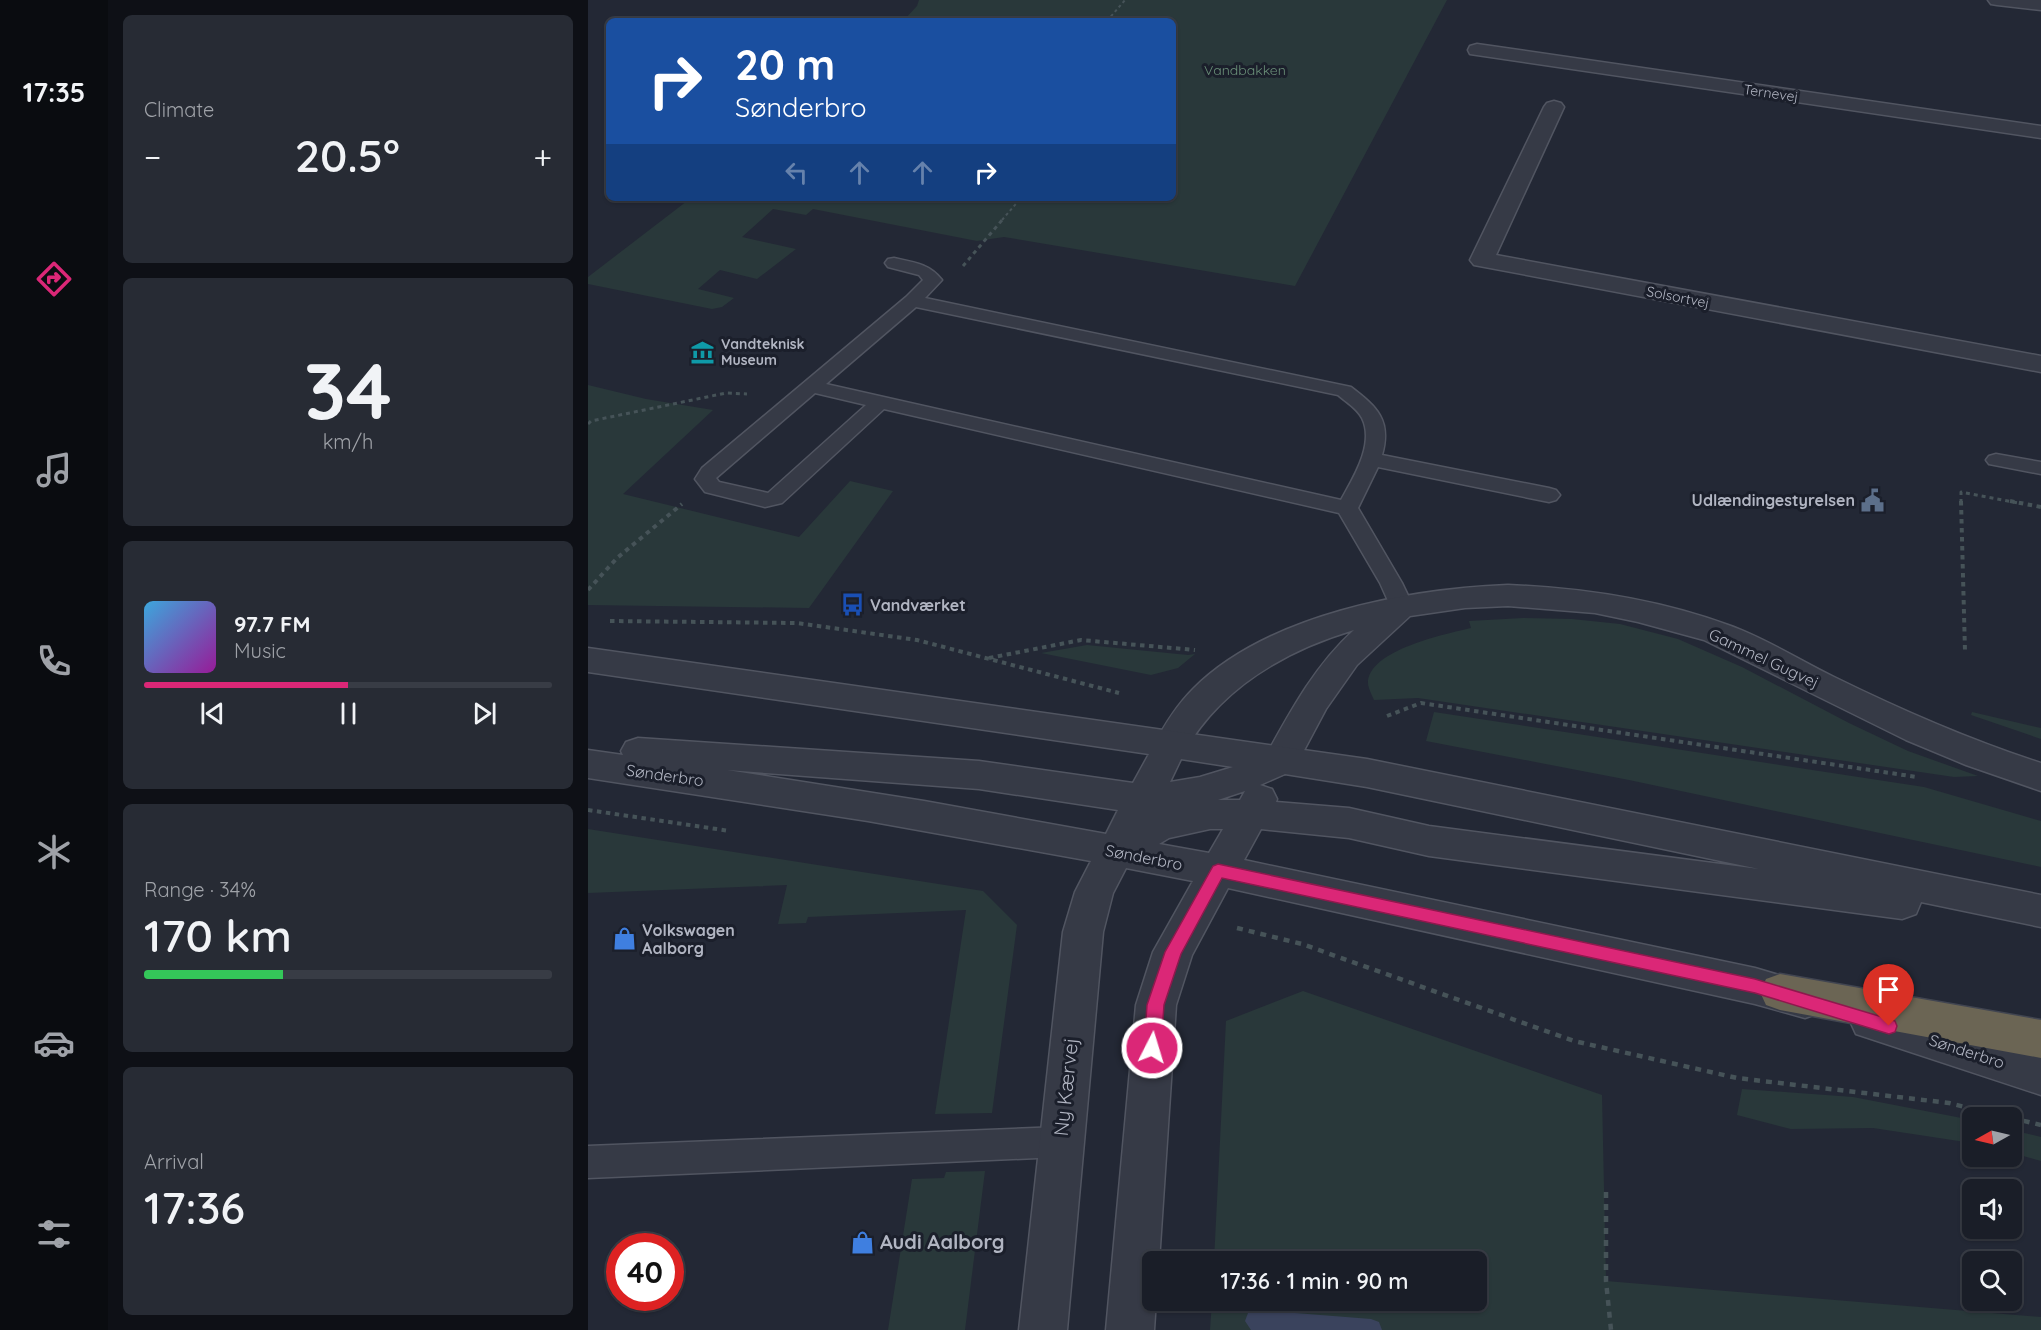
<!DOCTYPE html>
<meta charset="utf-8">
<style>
body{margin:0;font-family:Quicksand,sans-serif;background:#272b34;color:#f1f3f6;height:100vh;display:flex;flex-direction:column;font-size:22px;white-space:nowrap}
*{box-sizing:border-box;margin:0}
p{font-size:20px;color:#9fa2a8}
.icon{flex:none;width:33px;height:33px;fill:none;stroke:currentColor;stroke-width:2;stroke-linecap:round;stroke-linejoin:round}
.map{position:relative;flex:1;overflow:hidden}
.panel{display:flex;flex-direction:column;gap:15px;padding:15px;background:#0e1016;width:480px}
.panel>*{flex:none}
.guide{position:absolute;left:18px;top:18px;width:570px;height:183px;border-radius:9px;box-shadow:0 2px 4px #0004,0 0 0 2px #383c45;background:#1a4fa0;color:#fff;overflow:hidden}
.needle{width:39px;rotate:262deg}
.fabs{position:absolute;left:1374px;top:1107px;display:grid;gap:12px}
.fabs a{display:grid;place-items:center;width:60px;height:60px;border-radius:9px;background:#1a1e28;box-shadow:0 2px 4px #0004,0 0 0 2px #383c45;font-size:30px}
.speed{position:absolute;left:18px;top:1233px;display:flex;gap:12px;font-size:30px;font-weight:700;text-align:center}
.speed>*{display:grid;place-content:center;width:78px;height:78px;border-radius:50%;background:#1a1e28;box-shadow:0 2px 4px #0004,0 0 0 2px #383c45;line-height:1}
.speed .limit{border:9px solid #d22;background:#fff;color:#111}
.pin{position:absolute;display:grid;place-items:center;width:51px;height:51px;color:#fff;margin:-62px -26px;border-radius:50% 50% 50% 0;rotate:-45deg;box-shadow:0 0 6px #0007}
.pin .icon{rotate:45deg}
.me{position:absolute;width:66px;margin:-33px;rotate:5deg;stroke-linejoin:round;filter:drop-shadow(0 0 4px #0008)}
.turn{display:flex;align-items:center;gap:21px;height:126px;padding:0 30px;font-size:27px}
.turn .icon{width:78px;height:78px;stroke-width:2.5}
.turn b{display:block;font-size:42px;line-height:51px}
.lanes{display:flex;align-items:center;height:57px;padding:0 30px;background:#0003;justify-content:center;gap:30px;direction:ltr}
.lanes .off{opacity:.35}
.big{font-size:45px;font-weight:600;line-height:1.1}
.panel .widget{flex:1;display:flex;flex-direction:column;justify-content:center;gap:9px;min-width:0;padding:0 21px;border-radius:9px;background:#272b34}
.panel .dial{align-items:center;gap:0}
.dial b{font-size:78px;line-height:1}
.song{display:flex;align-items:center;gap:18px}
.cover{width:72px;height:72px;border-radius:9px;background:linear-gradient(135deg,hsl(200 70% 55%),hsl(300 70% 35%))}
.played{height:6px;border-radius:3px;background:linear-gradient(90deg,#db2777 50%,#383c45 50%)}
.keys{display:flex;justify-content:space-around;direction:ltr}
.heat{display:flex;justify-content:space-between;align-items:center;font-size:33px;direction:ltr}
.charge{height:9px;border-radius:4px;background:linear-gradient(90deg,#34c759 34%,#383c45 0)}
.trip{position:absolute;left:554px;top:1251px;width:345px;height:60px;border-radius:9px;background:#1a1e28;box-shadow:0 2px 4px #0004,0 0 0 2px #383c45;font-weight:600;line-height:60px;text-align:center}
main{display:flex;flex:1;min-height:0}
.dock{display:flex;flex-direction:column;width:108px;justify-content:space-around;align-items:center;background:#0a0c10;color:#9fa2a8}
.dock .icon{width:42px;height:42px}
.dock .current{color:#db2777}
.dock b{font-size:27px;color:#f1f3f6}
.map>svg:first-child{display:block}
.green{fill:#29383a}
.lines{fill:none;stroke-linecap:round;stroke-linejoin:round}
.stream{fill:#3a435d;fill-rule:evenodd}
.service-casing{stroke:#515561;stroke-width:3}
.minor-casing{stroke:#515561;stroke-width:3}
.tertiary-casing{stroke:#515561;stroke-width:3}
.motorway-casing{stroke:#414551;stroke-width:3}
.path-far3{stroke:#465358;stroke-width:2;stroke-dasharray:3 3;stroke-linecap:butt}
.path-far2{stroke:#465358;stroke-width:3;stroke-dasharray:4 4;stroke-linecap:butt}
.path-far1{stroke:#465358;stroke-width:4;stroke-dasharray:4.5 4.5;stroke-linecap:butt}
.path{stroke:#465358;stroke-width:4.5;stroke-dasharray:6 6;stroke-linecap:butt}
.service{fill:#363a46;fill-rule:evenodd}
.minor{fill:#363a46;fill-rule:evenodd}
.tertiary{fill:#363a46;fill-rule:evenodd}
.motorway{fill:#6b6554;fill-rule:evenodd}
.route{fill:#db2777;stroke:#8e194d;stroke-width:1.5}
.labels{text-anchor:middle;stroke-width:6;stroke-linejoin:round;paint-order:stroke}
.far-park-label{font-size:14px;fill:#6b9079;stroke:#1b1f2b}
.far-street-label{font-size:14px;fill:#b1b5c2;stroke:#1b1f2b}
.far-poi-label{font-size:14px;font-weight:bold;fill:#b1b5c2;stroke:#1b1f2b;text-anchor:start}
.poi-label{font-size:16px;font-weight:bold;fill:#b1b5c2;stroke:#1b1f2b;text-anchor:start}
.street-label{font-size:16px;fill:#b1b5c2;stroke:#1b1f2b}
.near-street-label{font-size:20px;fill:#b1b5c2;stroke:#1b1f2b}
.near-poi-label{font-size:20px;font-weight:bold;fill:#b1b5c2;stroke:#1b1f2b;text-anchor:start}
</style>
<main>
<nav class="dock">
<b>17:35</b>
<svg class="icon current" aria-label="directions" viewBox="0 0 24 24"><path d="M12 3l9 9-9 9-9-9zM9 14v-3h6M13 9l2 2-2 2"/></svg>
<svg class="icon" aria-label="music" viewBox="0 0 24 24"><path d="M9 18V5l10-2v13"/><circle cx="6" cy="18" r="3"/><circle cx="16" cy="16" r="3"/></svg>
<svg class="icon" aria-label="phone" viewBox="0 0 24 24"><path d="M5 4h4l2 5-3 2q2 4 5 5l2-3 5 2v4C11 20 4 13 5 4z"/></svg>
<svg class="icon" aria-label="climate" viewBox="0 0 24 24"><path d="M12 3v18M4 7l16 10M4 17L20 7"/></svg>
<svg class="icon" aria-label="car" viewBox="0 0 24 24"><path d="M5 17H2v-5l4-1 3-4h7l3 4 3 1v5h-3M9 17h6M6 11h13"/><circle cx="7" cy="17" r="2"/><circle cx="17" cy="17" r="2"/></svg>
<svg class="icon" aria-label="filters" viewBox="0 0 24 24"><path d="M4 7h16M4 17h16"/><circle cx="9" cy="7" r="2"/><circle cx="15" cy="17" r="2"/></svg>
</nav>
<section class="panel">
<div class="widget"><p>Climate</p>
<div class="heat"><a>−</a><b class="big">20.5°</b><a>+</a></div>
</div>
<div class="widget dial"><b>34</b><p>km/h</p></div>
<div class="widget">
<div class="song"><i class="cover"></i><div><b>97.7 FM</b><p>Music</p></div></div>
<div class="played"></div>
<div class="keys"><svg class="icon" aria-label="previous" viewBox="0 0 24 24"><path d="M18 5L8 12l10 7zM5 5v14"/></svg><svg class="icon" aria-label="pause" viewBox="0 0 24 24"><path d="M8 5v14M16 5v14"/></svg><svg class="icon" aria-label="next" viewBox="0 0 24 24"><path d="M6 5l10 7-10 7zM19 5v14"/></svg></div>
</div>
<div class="widget"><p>Range · 34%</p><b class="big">170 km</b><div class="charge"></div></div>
<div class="widget"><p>Arrival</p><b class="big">17:36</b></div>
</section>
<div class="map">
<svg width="1453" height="1330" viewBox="0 0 1453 1330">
<rect width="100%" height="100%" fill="#232835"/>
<path class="green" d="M331,0h528l-152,286 -291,-49 -27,4 -164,-32 -7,6 -33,-6 -31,28 54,12 -39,30 -37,-9 -22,19 36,9 -12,9 -10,2 -124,-25v-7l103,-79h482v-177h-270l14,-15z
M0,385l58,14 67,11 -90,84 176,43 51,-56 43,10 -84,117 -221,-3z
M935,618l49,1 48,5 58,15 64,28 107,56 59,28 70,25 -24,1 -536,-79 -44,2c-2,-5 -6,-12 -6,-17 0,-33 78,-49 103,-55l-2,-7z
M499,645l101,10 7,-1 -17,14 -27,7 -110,-22z
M846,712l490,75 117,34v46l-412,-87 -203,-39z
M1384,712l69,16v11l-70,-24z
M0,829l395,62 34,34 -25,188 -57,1 31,-204 -158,7 -2,6 -28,1 9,-39 -199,8z
M715,991l299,104 4,186 435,36v13h-831l2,-29 264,-1v-38l-262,-1 12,-240z
M1154,1089l111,8 119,23v23l-99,-15 -82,1 -54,-14z
M1424,1130l29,7v24l-29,-8z
M397,1171l-20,159h-77l24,-151 32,-1 2,-6z"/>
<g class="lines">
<path class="stream" d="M668,1310l115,9 8,3 3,8h-131l-6,-9 3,-8z"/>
<defs>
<path id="service" d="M306,258c19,4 36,6 48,22l-17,18 426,89c26,20 41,33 31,68l167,33 7,2 4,5 -4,5 -7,2 -171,-35 -20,41 44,75 11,23 -4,6 -8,2 -8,-2 -13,-29 -41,-70 -455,-104 -102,94 -17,4 -60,-15 -10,-13 7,-11 204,-171 17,-17 -4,-5 -31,-8 -3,-4 3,-4zM328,307l422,88c8,7 19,13 24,23 13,26 -9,60 -21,82l-515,-116zM227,393l51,12 -98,88 -49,-11 -3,-4z
M1408,454l45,8v12l-52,-10 -3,-4 3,-4z
M472,1127l11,4 5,11 -5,11 -11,4 -472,21v-32z"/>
<path id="minor" d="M1400,0h53v10l-44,-5 -6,-1z
M889,44l564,82v12l-571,-84 -2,-4 2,-4z
M966,101l7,2 3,4 -68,148 545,101v16l-567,-107 -4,-5 74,-153 3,-4z
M920,585c75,3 149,14 220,40 37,13 71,35 106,52 67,33 136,63 207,86v28l-75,-26 -60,-25 -202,-100 -66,-18 -43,-9 -87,-7 -43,2 -55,8 -53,49 -31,44 -33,62 -12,4 -12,-4 -6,-10c26,-47 51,-95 91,-131 -70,21 -135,59 -171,124l-12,4 -12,-4 -5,-9c11,-21 22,-39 39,-56 74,-74 214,-100 315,-104z"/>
<path id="tertiary" d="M0,648l779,111 674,136v32l-120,-25 -5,12 -14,5 -473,-63 -80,-18 -88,-9 -17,31 511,108 64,19 6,13 -6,13 -14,5 -50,-14 -527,-116 -36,67 -16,50 -17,257h-7v38h4l-2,30h-48l30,-325 17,-53 40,-71 -67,-13 -13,25 -10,39 -36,398h-48l44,-398 12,-40 16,-31 -223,-40 -280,-43v-28l35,5 -2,-4 5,-9 12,-4 341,23 154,22 16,-29 -561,-82zM593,759l52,8 -33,10 -30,5zM139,770l252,19 139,21 -12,24 -182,-33zM697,774l82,13 392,82 -330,-43 -80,-18 -73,-6 1,-3 -5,-10 -12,-4zM657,791l-5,9h-22zM622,829h13l-14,24 -50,-9 10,-6z
M1283,1003l170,52v40l-185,-61 -6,-13 6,-13z"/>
<path id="motorway" d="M1192,974l261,46v38l-261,-48 -14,-5 -6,-13 6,-13z"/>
</defs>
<use href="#service" class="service-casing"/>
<use href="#minor" class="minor-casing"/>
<use href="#tertiary" class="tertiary-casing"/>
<use href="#motorway" class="motorway-casing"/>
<path class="path-far3" d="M519,21l18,-21
M414,220l19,-22"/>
<path class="path-far2" d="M375,266l40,-47
M0,424l3,-3 135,-28 21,1
M1373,503v-11l57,11"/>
<path class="path-far1" d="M1373,501l4,150
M1422,501l31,6
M0,590l29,-32 65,-54
M22,621l187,2 120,17 202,53
M401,658l92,-18 114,10
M799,716l34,-13 496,74
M0,810l142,21"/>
<path class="path" d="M649,928l65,16 272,97 163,37 212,25 60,15
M1424,1118l29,7
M1018,1192v89l5,49"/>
<use href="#service" class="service"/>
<use href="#minor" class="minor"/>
<use href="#tertiary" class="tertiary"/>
<use href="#motorway" class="motorway"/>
</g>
<path class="route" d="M630,864l537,115 134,40 6,2 2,5 -2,6 -6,2 -134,-41 -533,-115 -41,76 -17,51 -3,43 -2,6 -7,2 -6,-2 -2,-6 3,-43 18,-53 48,-86z"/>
<defs>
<symbol id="museum-bare" viewBox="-9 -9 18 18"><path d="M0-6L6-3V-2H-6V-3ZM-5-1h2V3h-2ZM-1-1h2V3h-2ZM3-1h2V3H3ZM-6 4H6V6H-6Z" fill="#0f9aa8" stroke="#1b1f2b" stroke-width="2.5" paint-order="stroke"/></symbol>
<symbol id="civic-bare" viewBox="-9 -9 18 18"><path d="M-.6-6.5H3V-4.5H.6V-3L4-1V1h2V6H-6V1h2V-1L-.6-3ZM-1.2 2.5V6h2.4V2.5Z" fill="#5c6f8a" stroke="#1b1f2b" stroke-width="2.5" paint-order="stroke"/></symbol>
<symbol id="bus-bare" viewBox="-9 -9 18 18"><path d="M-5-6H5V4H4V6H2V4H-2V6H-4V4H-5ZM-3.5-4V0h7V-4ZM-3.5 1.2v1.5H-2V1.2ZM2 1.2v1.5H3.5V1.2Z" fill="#1a4fb4" stroke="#1b1f2b" stroke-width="2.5" paint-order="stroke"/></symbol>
<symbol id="shop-bare" viewBox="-9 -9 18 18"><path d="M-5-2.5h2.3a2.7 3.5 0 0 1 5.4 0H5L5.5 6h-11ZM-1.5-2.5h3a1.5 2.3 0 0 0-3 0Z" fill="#3f7fe0" stroke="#1b1f2b" stroke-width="2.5" paint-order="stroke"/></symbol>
</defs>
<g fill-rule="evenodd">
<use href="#museum-bare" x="98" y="336" width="33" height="33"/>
<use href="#civic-bare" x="1268" y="484" width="33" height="33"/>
<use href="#bus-bare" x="248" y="588" width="33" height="33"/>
<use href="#shop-bare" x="20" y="922" width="33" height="33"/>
<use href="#shop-bare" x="258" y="1226" width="33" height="33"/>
</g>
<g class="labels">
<g class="far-park-label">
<text x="657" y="75">Vandbakken</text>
</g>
<g class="far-street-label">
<text transform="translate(1183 93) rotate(8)" y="5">Ternevej</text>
<text transform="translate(1090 297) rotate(11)" y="5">Solsortvej</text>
</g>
<g class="far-poi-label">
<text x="133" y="349">Vandteknisk<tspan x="133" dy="16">Museum</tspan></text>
</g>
<g class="poi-label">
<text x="1267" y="506" text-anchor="end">Udlændingestyrelsen</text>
<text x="282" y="611">Vandværket</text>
<text x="54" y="936">Volkswagen<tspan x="54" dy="18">Aalborg</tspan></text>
</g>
<g class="street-label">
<text transform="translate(1176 658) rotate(25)" y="6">Gammel Gugvej</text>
<text transform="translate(77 775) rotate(8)" y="6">Sønderbro</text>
<text transform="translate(556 857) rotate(11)" y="6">Sønderbro</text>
<text transform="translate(1379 1051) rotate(18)" y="6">Sønderbro</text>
</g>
<g class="near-street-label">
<text transform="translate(478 1087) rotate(-84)" y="7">Ny Kærvej</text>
</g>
<g class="near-poi-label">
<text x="292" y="1249">Audi Aalborg</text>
</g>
</g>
</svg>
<div class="fabs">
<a><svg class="needle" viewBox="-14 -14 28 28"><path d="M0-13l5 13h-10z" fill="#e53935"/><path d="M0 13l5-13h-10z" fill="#9fa2a8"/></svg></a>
<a><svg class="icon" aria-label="sound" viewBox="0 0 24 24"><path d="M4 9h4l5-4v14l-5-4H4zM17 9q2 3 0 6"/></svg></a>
<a><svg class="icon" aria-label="search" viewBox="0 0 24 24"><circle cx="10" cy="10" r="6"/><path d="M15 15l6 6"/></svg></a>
</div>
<div class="speed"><div class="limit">40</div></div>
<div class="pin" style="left:1301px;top:1026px;background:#d93025"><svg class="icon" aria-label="arrive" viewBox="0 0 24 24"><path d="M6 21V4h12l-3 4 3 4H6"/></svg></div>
<svg class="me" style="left:564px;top:1048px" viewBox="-20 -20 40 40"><circle r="17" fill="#db2777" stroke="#fff" stroke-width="3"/><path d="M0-11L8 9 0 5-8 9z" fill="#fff"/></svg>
<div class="trip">17:36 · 1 min · 90 m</div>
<div class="guide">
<div class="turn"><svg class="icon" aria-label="right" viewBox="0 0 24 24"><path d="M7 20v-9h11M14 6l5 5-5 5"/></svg><div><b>20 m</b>Sønderbro</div></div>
<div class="lanes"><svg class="icon off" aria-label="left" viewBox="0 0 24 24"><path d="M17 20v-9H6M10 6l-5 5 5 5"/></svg><svg class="icon off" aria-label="ahead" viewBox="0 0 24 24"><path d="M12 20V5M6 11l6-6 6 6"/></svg><svg class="icon off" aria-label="ahead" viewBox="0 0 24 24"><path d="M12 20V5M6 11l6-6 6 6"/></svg><svg class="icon" aria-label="right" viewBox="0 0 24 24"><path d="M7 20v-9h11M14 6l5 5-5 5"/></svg></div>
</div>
</div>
</main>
